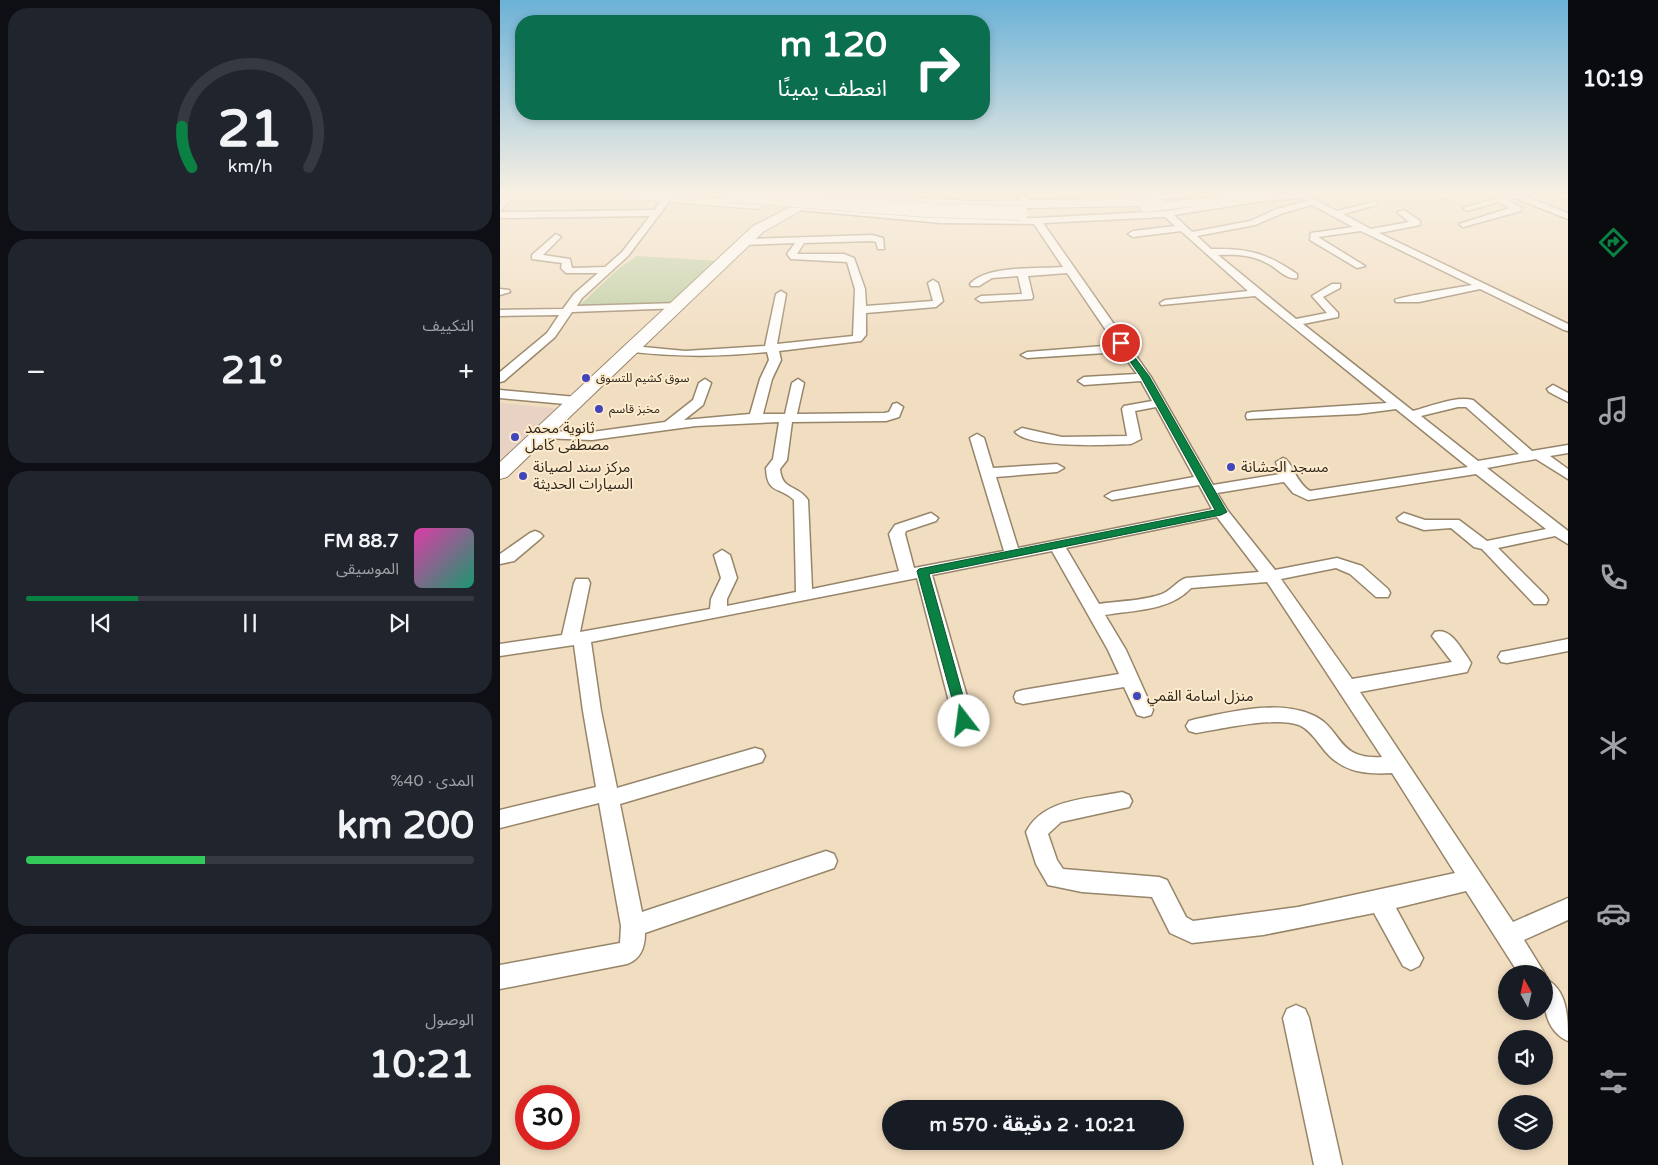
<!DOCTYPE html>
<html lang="ar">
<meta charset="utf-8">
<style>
body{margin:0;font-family:"Varela Round","Noto Sans Arabic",sans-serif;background:#20242c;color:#f1f3f6;direction:rtl;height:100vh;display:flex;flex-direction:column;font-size:19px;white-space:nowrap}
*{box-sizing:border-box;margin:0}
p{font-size:16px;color:#9ea1a6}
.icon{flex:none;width:28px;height:28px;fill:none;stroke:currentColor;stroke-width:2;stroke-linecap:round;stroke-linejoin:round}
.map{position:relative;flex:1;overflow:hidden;direction:ltr}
.drawer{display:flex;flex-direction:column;gap:8px;padding:8px;background:#0d0f14;width:500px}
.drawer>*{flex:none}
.hud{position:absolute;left:15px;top:15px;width:475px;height:105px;border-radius:20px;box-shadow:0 2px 8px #0003;direction:rtl;background:#0b6e4f;color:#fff;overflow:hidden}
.needle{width:32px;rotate:352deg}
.controls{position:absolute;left:998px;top:965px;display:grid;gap:10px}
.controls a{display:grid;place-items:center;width:55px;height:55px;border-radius:50%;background:#171b24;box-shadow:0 2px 8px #0003;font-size:25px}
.speed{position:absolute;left:15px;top:1085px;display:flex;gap:10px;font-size:25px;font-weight:700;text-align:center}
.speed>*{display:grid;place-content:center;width:65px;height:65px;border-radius:50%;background:#171b24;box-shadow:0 2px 8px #0003;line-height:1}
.speed .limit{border:8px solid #d22;background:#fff;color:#111}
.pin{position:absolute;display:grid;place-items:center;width:42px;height:42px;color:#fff;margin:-21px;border:2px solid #fff;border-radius:50%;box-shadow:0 1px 5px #0007}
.me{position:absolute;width:55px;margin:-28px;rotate:345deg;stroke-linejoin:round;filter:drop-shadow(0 0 4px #0008)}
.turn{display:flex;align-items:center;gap:18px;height:105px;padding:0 20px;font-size:22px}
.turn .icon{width:65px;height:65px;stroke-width:2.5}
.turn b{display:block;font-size:35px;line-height:42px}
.big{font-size:38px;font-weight:800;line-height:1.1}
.drawer .tile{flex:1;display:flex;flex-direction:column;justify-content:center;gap:8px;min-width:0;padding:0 18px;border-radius:20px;background:#20242c}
.drawer .dial{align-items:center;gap:0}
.dial svg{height:130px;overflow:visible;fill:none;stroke:#363941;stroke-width:7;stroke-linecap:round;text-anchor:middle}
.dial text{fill:#f1f3f6;stroke:none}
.song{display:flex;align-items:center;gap:15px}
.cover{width:60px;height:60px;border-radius:8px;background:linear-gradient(135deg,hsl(320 70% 55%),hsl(160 70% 35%))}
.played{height:5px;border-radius:2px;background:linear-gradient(90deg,#0b8043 25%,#363941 25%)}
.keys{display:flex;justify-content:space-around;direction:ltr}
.heat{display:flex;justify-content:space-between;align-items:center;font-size:28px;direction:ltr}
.charge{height:8px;border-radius:4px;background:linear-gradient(90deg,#34c759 40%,#363941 0)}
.trip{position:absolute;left:382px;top:1100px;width:302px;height:50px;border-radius:25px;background:#171b24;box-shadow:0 2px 8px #0003;font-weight:800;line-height:50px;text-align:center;direction:rtl}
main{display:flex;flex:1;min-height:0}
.tabs{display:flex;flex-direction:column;width:90px;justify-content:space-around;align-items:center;background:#090b0e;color:#9ea1a6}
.tabs .icon{width:35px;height:35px}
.tabs .current{color:#0b8043}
.tabs b{font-size:22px;color:#f1f3f6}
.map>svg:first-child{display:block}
.education{fill:#e7d2c4}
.green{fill:#bbcda0}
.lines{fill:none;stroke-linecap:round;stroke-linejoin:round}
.minor-casing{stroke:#97856a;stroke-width:3}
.highway-casing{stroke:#97856a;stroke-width:2}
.minor{fill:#fff;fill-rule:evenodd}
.highway{fill:#fff;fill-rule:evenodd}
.highway-bridge-casing{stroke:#97856a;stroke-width:15;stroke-linecap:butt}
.highway-bridge{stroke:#fff;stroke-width:14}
.route{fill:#0b8043;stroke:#07532c}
.poi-dot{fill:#4147bb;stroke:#feebcd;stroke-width:2}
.labels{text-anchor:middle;stroke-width:4;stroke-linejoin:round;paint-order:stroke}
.far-poi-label{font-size:12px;fill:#2e271c;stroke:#feebcd;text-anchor:start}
.poi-label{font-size:15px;fill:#2e271c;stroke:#feebcd;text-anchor:start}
</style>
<main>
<nav class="tabs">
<b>10:19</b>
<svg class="icon current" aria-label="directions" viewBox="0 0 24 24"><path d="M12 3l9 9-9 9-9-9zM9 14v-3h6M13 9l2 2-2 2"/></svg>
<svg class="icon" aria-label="music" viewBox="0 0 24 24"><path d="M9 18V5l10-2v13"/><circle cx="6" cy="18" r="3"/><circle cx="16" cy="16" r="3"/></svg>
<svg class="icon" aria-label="phone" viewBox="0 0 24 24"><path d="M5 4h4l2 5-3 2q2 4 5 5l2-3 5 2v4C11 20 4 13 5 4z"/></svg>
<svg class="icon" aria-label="climate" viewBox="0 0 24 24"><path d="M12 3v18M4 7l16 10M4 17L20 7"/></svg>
<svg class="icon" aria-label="car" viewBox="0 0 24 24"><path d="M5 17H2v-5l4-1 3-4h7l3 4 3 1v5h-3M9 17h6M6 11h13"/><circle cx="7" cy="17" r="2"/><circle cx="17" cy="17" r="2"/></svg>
<svg class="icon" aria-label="filters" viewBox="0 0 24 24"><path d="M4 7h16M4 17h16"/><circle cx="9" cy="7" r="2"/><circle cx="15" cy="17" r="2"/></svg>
</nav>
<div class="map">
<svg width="1068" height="1165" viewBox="0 0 1068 1165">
<rect width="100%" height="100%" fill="#f1ddc0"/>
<path class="education" d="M0,403l61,6 -61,55z"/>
<path class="green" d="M137,256l84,5 -52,46h-91l38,-36z"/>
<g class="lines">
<defs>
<path id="minor" d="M7,195h8l-15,16v-8z
M517,195h8l7,11 -1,2h-6z
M659,195h30l-4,2 -62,6 -4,-3 4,-3z
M763,195h42l32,16 40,-10v4l-34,9 28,15 38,-7 -12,-10 7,-2 16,11v4l-41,8 189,91v7l-4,-1 -84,-41 -61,13h-23l-1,-2c3,-3 66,-13 77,-15l-111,-54 -43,6 47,29 -8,2 -47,-28 1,-7 42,-6 -41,-22 -29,8 -28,12 -58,11 14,13c37,-1 55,4 86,25v4c-9,2 -18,-7 -25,-12 -17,-11 -34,-12 -54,-11l78,64 31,-6 -15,-17 20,-12h8v4l-17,9 15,16v4l-35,7 110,87c19,-5 42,-15 60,-11l59,51 36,-6v8l-18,3 18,13v10l-32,-20 -49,9 81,63v13l-13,-8 -57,12 48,48 2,4 -2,4h-12l-52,-55 -8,-2 -23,-19 -27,2 -25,-9 -2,-3 7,-5 21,7h34l28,21 59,-12 -70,-55 -168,26 -15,-7 -9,-11 -67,11 11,18 47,59 62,-12 25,8 26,23 2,4 -2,4h-12l-26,-23 -14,-6 -55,11 71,100 100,-17 -20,-26 3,-4c15,-5 25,15 33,26l3,5 -4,9 -107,20 153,230 55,-24v22l-44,20 21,34 -1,3v-3h-25l-53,-83 -70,17 27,50 -4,8 -8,4 -8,-4 -29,-53 -111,22 -71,8 -22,-10 -18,-36 -70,-5 -34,-7 -12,-21 -10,-32c17,-34 63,-33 96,-40l7,3 3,6 -3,6 -68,15 -13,12 9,26 6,9 96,8 8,3 19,37 7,4 105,-14 157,-34 -63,-100c-30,2 -53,-2 -71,-27 -6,-8 -13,-17 -22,-21 -22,-9 -79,4 -103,8l-7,-2 -3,-5 3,-5 7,-2c35,-7 80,-19 114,-5 34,13 24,46 72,43l-115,-175 -76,6c-21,23 -57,22 -86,27l21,35 27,60 -2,5 -7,2 -7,-2 -13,-28 -101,17 -7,-2 -2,-5 2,-5 7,-2 96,-16 -11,-24 -56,-99 -120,24 42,146 -3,5 -7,2 -7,-2 -3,-5 -37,-143 -326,64 10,69 16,77 138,-40 7,2 3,6 -3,6 -142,42 22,108 184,-61 8,3 3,7 -3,7 -189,65c0,14 -4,26 -18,31l-127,25v-24l120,-22 1,-17 -22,-123 -99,25v-18l96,-23 -13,-76 -9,-66 -74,11v-12l62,-9 12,-52 2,-4h12l2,4 -10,49 130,-23 1,-10 10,-21 -7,-23 8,-5 8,5 7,23 -10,21v7l69,-14 -2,-92c-14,-14 -27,-5 -28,-32l7,-9 6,-37 -83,4 -104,14 -51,-2 -7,-4 2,-3 56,1 73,-10 28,-22 6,-17 6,-4 6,4 -8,22 -19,15 66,-6 10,-35 9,-19 -2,-8c-46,5 -88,5 -134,0l-6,-3 6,-3 52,5 80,-5 11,-52 5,-3 5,3 -9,50 76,-8 2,-47 -8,-27 -56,-3 -4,-5 8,-11 -51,2 -5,-3 5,-3 128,-4 11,3 1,11h-6l-2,-7 -4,-1 -68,2 -7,11h47l10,4 11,31 1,17 67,-5 -5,-18 5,-3 5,3 5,18 -7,6 -70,6v22l-5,6 -82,10 2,9 -9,19 -9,35h22l7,-31 6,-4 6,4 -7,31 87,-1 5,-1 4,-8 4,-1 6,4 -4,10 -13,4 -94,1 -5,38 -7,9c2,22 17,15 28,31l4,89 87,-18 -10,-37 6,-9 36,-12 7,5 -2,3 -30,10 -1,3 9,34 90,-17 -34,-113 7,-4 7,4 9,30 64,-4 7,4 -7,4 -61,5 22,71 194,-39 -13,-24 -87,15 -7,-4 7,-4 82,-15 -38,-70 -21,4 6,28 -10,5c-23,1 -101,5 -116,-12l7,-4 40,9 65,-1 -5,-27 2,-3 28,-5 -11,-20 -57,4 -6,-4 6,-4 53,-3 -16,-22 -94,6 -6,-3 6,-3 89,-7 -49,-72 -39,3 5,21 -1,2 -51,3 -5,-3 5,-3 41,-2 -4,-18 -26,2 -13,8h-8l-1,-2c16,-19 69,-15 93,-17l-29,-43 -93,-1 -142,-13 -4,-3 4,-3 142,13 96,1 130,-7zM799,198l7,3 -29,8 -27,12 -58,11 -18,-17 89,-14zM665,217l10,9 -42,5 -5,3 5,3 48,-6 67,60 -83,9 -5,3 1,2 94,-9 132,107 -135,9 -5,1 -1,3 1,3 111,-5 38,-5 72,58 -158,24c-15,-9 -18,-31 -27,-33l-7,4 4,12 -67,11 -62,-108 -108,-154zM958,407h8l53,47 -41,7 -57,-45zM717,517l42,55 -73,6c-10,3 -15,14 -27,17 -18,6 -41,6 -60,9l-33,-56z
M931,195h23c-5,4 -18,4 -23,0z
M1008,195h14l46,18v6l-53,-21 -8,2 14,7v4l-58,16 -4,-3 51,-16 -12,-6 -31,9 -4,-3z
M1055,195h13v5l-12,-3z
M165,196l7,2 -44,58 -46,42 -5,8 102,-3 4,1v4l-111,4 -17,25 -51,44 -4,1v-10l47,-39 12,-18 -59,1v-6l63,-1 11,-15 24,-21h-32l-5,-5 1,-5 -30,-4v-4l24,-21 5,3 -18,18 27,4 2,9 33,-1 17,-15 28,-36 -150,2v-6l154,-2z
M0,289l9,1 1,2 -10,3z
M1053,385l15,8v9l-19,-10 -2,-3z
M0,390l76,7 6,4 -6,4 -76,-7z
M35,531l5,2 3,3 -3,3 -26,22 -14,3v-10l30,-21z
M1068,639v12l-61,12 -6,-1 -3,-5 3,-5 6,-1z
M1044,978c24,11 24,39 24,63 -25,-11 -25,-40 -24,-63z
M796,1005l9,4 4,9 33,147h-28l-31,-147 4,-9z"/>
<path id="highway" d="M123,195h48l87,6 6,4 -6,4 -129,-10z
M321,195h53l98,6 188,-3 6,4 63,-7h34l-6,4 -112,13 -4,-1 -1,-5 -168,3 -145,-10z
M296,204l4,1 2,3 -2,3 -37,21 -256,245 -7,2v-17l253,-236z"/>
</defs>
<use href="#minor" class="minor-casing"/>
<use href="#highway" class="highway-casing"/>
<use href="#minor" class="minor"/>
<use href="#highway" class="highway"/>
<defs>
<path id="highway-bridge" d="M229,195l196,15 96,3"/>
</defs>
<use href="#highway-bridge" class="highway-bridge-casing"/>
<use href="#highway-bridge" class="highway-bridge"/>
</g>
<linearGradient id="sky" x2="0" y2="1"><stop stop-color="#6cb2d7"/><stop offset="0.54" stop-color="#f9f0e3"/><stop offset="1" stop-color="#f9f0e3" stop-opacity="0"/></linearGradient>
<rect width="1068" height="358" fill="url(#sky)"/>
<path class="route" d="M618,342h5l26,34 78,136 -6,3 -292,59 41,147 -6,5 -5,-2 -42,-153 2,-2 296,-59 -74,-133 -24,-34z"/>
<g class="poi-dot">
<circle cx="86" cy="378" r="5"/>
<circle cx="99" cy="409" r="5"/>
<circle cx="15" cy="437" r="5"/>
<circle cx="731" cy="467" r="5"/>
<circle cx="23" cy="476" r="5"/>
<circle cx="637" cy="696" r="5"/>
</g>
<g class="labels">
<g class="far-poi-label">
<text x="96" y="382">سوق كشيم للتسوق</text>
<text x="109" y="413">مخبز قاسم</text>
</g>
<g class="poi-label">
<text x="25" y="433">ثانوية محمد<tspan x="25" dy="17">مصطفى كامل</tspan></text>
<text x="33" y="472">مركز سند لصيانة<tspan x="33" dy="17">السيارات الحديثة</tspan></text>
<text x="741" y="472">مسجد الحشانة</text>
<text x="647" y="701">منزل اسامة القمي</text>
</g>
</g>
</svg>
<div class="controls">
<a><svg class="needle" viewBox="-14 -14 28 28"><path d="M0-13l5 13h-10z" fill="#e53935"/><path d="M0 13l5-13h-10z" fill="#9ea1a6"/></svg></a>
<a><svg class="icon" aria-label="sound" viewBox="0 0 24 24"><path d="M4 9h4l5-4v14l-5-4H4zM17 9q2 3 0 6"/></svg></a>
<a><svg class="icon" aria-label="layers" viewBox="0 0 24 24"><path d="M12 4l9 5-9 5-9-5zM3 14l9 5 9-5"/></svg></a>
</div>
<div class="speed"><div class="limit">30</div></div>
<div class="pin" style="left:621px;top:343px;background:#d93025"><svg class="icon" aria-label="arrive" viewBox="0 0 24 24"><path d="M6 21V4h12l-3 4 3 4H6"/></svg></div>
<svg class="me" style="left:464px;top:721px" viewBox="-20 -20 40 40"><circle r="19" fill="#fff"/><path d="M0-13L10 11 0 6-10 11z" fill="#0b8043"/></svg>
<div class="trip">10:21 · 2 دقيقة · 570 m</div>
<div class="hud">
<div class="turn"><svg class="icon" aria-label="right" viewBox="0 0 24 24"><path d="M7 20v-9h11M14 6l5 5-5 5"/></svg><div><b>120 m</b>انعطف يمينًا</div></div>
</div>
</div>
<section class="drawer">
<div class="tile dial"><svg viewBox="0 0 100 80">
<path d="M14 69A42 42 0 1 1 86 69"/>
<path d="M14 69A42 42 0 0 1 8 44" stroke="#0b8043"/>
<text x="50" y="56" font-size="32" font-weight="700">21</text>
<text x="50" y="72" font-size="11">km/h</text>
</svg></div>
<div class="tile"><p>التكييف</p>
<div class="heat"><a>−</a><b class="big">21°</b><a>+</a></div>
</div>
<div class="tile">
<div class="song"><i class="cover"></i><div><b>88.7 FM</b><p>الموسيقى</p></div></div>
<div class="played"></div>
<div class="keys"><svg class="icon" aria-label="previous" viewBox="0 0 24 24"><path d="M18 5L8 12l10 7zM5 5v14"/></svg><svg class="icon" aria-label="pause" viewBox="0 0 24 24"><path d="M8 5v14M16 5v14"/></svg><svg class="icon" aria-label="next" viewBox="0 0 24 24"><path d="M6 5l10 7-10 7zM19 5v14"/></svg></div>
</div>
<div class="tile"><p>المدى · 40%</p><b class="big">200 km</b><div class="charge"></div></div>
<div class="tile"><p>الوصول</p><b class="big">10:21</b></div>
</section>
</main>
